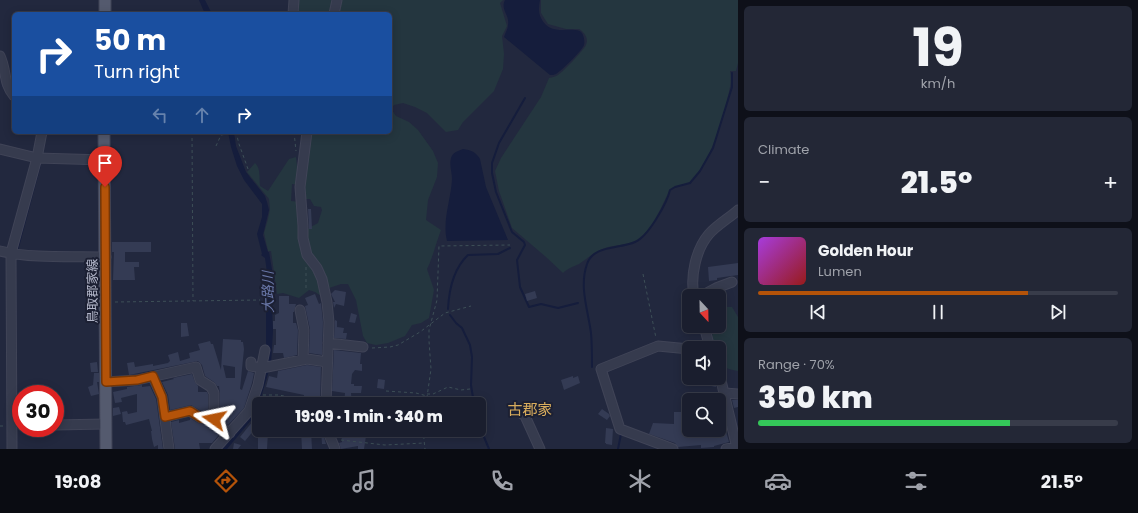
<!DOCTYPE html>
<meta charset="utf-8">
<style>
body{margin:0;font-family:Poppins,"Noto Sans JP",sans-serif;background:#232736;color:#f1f3f6;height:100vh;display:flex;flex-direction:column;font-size:15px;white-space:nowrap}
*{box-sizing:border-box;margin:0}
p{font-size:13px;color:#9fa2aa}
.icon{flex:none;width:22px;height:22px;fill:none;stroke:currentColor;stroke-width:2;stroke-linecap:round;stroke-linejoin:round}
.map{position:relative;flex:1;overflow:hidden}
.panel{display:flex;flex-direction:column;gap:6px;padding:6px;background:#0e1019;width:400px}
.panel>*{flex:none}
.guide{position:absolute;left:12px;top:12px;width:380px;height:122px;border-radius:6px;box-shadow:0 2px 10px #0003,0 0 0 1px #383c4a;background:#1a4fa0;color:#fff;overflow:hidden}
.needle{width:26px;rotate:158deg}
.controls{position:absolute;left:682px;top:289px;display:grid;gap:8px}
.controls a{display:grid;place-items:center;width:44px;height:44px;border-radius:6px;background:#1a1e2e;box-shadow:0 2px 10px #0003,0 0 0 1px #383c4a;font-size:20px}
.speed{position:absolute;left:12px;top:385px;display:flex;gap:8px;font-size:20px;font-weight:700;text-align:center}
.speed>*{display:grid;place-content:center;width:52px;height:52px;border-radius:50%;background:#1a1e2e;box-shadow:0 2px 10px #0003,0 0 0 1px #383c4a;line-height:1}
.speed .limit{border:6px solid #d22;background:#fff;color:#111}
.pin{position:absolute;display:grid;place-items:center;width:34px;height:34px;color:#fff;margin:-41px -17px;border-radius:50% 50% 50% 0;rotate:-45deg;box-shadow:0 0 4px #0007}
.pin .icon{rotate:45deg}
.me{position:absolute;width:44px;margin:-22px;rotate:282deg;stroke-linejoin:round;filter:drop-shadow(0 0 3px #0008)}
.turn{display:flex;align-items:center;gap:14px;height:84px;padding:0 16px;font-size:18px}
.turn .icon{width:52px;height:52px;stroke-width:2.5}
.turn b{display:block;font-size:28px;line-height:34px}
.lanes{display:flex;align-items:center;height:38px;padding:0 16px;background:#0003;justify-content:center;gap:20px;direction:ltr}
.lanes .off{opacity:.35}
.big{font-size:30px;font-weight:800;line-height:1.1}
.panel .card{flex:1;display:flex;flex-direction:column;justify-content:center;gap:6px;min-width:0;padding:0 14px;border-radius:6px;background:#232736}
.panel .dial{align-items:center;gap:0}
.dial b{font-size:52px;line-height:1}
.song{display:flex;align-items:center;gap:12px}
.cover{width:48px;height:48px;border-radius:6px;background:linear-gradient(135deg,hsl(280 70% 55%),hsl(0 70% 35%))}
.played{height:4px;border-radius:2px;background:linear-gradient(90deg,#b45309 75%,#383c4a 75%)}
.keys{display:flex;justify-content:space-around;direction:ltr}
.heat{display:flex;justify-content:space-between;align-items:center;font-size:22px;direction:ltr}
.charge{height:6px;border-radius:3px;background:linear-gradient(90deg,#34c759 70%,#383c4a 0)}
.trip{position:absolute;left:252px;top:397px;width:234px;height:40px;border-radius:6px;background:#1a1e2e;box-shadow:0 2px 10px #0003,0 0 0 1px #383c4a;font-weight:800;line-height:40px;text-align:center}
.tab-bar{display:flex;height:64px;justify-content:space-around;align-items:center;background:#0a0c12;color:#9fa2aa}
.tab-bar .icon{width:28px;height:28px}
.tab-bar .on{color:#b45309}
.tab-bar b{font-size:18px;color:#f1f3f6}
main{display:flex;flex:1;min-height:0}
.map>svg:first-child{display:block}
.green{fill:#24363f}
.water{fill:#151d3c}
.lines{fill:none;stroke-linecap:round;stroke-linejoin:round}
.stream{stroke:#151d3c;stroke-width:2}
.building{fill:#343b54;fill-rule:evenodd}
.minor-casing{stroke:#404457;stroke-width:11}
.major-casing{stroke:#404457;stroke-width:13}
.path{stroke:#3d4f57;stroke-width:1;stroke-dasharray:3 3;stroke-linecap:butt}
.minor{stroke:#363b4e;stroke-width:9}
.major{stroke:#545a6e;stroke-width:11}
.route-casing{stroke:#753606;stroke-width:10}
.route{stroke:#b45309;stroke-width:7}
.labels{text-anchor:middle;stroke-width:4;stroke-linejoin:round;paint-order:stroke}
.street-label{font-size:13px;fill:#b2b6c9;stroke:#1c2033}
.water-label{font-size:14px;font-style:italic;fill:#6a78a9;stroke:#1c2033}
.quarter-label{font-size:15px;fill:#d9ad5d;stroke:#1c2033}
</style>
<main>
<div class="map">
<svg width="738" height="449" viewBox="0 0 738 449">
<rect width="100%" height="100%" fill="#22283e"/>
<path class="green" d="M295,0h41l-4,14h-37z
M339,0h164l-3,3 7,23 -5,10 2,18 -1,15 -9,22 -31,31 -5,8 -12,2 -19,-19 -12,-6 -12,-4 -9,2 -3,4 5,7 13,6 9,8 15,21 5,12 -1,14 -9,23 -2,20 15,10c-5,13 -8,27 -14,39l7,21 -5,28 -8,5 -9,2 -7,11 -17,7 -12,2 -9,-2 -4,-7 -7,-36 -8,-16h-7l-15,5 -17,-34 -4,-25 13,-7 4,-13 -1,-3 -7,-1 -4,-7h-8l6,-67h82v-118h-55z
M541,0h197v63l-2,8h-6c1,5 1,11 0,16 -5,25 -20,79 -40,95 -6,4 -14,3 -20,8 -9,16 -16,38 -32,49 -8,7 -22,5 -33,9 -10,3 -17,10 -26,16 -6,3 -11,4 -16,9l-17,-16 -34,-29 -13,-37 -4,-20 6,-13 40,-61 8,-19c3,-1 6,-1 9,-3 5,-3 25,-24 28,-30 3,-7 -2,-13 -7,-16h-13l-18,-5 -7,-11z
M296,157l3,28 -7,-1 -1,17 9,1 2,23 22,68 -3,3 -6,-4 -6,-2 -10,8 -16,-5 -6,1 -6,-43h-3l-4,-18 4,-14 2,-10 -1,-10 -22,-27 8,-9c6,6 4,14 5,23l8,5 21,-32z
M719,307h13l6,10v54c-17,-3 -19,-6 -19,-23h-4l-4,-9 2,-6 6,-2 6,-4 -2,-7 -4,-1z"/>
<path class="water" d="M199,0h6l7,14h-7z
M505,0h35c-1,6 -2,12 1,18 10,21 34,6 41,15 2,3 3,9 2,12 -1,5 -23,26 -28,29 -2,1 -4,1 -6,1l-46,-38c1,-4 4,-8 4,-12 2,-10 -8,-15 -3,-25z
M228,132h6l2,14 10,26 19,24 2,6 2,8 -6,25 5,17h1l6,35 -3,21 1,23 -2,33 -14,47 -4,7 -26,31h-9l31,-35 17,-63v-46l3,-18 -4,-29 -4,-3 1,-1 -5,-20 5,-17v-13l-18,-24 -7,-14 -6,-19z
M463,149c8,1 13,3 17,10l6,28 22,53 -61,1c-5,-21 4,-41 5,-62 0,-7 -3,-14 -1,-21 2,-6 7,-7 12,-9z
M39,165h2l-23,86h-1z
M15,259h1l1,163h-1z"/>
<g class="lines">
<path class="stream" d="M525,98l-26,45 -7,20v10l4,19 16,40 12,10 1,3 -8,15 3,27 9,20 12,-3 17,4 20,-5
M448,309c1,-20 5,-40 20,-54l30,-1 12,-6
M450,315l6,8 6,5 8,17 2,12 -1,28 3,19
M592,367c0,-11 0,-23 -1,-34 -3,-23 -12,-46 -4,-69 6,-19 33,-15 48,-22 13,-5 32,-39 35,-52l5,-3 15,-4 10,-12 13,-23 19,-61v-14
M479,425l10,24
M618,449l3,-15"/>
</g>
<path class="building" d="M308,209h3l1,20h-3z
M112,242h39v10h-26v10h14v5h-5l1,13h-22l1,-28h-2z
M738,263v12l-21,3v2l-8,1 -1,-14z
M335,290l11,2 -2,14 -8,-2 -2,4 -1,-6h2l-4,-8z
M535,291l2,7 -10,3 -2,-7z
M725,293l2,9 -8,1v-8z
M315,294l4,10 2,-1 2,19 -1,33 -13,-2 1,-24 -5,-23 3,-1 -3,-7z
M279,296h10v8h7l-2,8h-1v11h3l2,7 -1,25 -13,3 -1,-5h-10l1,-8h2v-16h-3v-8h2v-6l4,-2z
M351,313l6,2 -2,8 -6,-1z
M335,320l2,1v6l7,1 -1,5h4l-1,6 -12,-1z
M181,323h6l2,13 -8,1z
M223,339l18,1v2h2l1,7 -4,40 2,1 6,-19 6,2 -2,10 -8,25 -16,17 -8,-6v-26l-1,-7h-2l-3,-4 -9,-6 -3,-11 -4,-4 -69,14 -2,-12 7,-1 1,5 18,-3v2l15,-3 2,-2 -2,-6 10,-3 2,9 10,-3 -1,-5 11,-3 -2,-6 12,-3 1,3h2l8,26zM223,365l12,2v11h-9z
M334,350l27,3 -1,11h2v7l-7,-1 -3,4 -1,10h3v2h8l-1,7h-10l1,11h-8l1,-11 -13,-2z
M97,362l1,10h-7l-1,-9z
M307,365l14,2 -1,35 -11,-2v-2l-5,-1v-2l-38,-8 3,-11 8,2 1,-7z
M94,373h5v9h-2l2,12 -8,2 -3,-9 5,-2z
M192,374l3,8 3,4v6h9l1,2v19l-5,-1 -12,-7 -21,5 -2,-15 -6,-13 12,-3 -1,-1z
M573,376v2l5,-2 2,7 -16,7 -3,-10z
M378,379l7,1 -1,9 -7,-1z
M702,380l13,1 1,6 -15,-3z
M142,385v2l8,-1 6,13 7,50h-5v-4l-4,2 -2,-8 -1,-8h1l-3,-12 -23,6 -1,-3h-2l-1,-10 5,-1 1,3 9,-2v-18l-16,4 1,4 -7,1 -2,-11 14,-3v-2z
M481,397l1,6 -7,1 -1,-5z
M732,400h6v7l-4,1z
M119,407l2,7 -8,2v-8z
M602,409l7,5 1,2 -3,4 -9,-6z
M259,411v13l-14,17 -5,-4 13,-16z
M674,412h15v18h30l6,-2 4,14 -15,4v1l-13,1v-3l-23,2 -3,-4 -26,-9 4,-11 21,1z
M190,418l8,5 11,2 2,5 7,3v3l-6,7h-13l1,6h-25l-4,-27 8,-2v3l11,-3z
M606,428l7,1 -1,16 -6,-1v-1h-1z
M258,430h8v2h2l-1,17h-9z
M304,430h7l1,19h-10l-1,-18z
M321,430h1l4,14h-4z
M341,430h11l1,4 13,2 -2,13h-6v-3l-17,3 -2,-6 3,-1z
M234,443l7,2 -3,4h-5z"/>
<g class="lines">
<defs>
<path id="minor" d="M293,14l1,-14
M334,14l3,-14
M0,56c7,15 3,27 14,40
M307,132l-7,55 3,39v12l4,17 10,13 5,11 5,23 2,20 -3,82
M0,149l37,9 68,2
M0,251c34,8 71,5 106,6
M694,296c-4,-20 2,-47 15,-62 8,-9 20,-16 29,-24
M701,296l15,-8 16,-6
M300,310l4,20 -1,30
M704,326l6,22
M328,343l35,4
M251,362v4l11,2 45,-9 20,3
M719,372l18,76
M153,377l9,20 7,52
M106,382l31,-2 59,-13 4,13 11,7 3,6v29l2,3 14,8
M725,393l13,1
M522,414l3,2 15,33
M165,417l25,-6 11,7 13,1
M55,425l50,-1
M328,430c1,7 5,12 7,19
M12,449l-1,-196 26,-95 5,-26
M215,449l34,-38 9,-26 7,-35
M673,449l-53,-20 -19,-60 57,-23 31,3
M726,449l12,-2"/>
<path id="major" d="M105,14v-14
M104,132l2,317"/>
</defs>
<use href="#minor" class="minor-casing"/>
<use href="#major" class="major-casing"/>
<path class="path" d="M390,114l2,1
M192,132l1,169
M236,132l3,12 9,25
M294,132l2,19
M216,146l5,-11 18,-3
M306,267v23
M643,274l13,64
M115,302l145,-2
M718,346l3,8 -1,2
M372,348l18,-1 8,-2 22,-13 25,-19 26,-7
M720,356l5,-2
M386,391l30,2 11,3
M427,394h6l15,-7 13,3 9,-1
M263,395h16l38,8
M426,404l5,-35 -2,-28v-11l8,-30 2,-54 71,-1
M0,426h3
M423,430l2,19
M341,440l44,5 39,-2"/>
<use href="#minor" class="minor"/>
<use href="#major" class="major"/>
</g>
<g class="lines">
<defs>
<path id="route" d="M105,187l1,195 31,-2 16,-4 9,21 3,20 25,-6 11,7 13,1"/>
</defs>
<use href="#route" class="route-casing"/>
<use href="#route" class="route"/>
</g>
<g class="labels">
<g class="street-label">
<text transform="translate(92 291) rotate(-90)" y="5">鳥取郡家線</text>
</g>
<g class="water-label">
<text transform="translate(268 292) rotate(-91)" y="5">大路川</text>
</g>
<g class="quarter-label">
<text x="530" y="415">古郡家</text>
</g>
</g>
</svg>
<div class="controls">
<a><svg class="needle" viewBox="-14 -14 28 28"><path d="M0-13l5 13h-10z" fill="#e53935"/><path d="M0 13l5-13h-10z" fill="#9fa2aa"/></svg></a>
<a><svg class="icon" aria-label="sound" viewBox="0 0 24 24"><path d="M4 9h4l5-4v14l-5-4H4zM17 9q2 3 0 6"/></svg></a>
<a><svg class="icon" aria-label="search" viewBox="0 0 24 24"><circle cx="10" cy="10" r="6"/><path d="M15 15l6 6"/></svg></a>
</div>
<div class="speed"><div class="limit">30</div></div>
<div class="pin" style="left:105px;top:187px;background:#d93025"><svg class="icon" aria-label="arrive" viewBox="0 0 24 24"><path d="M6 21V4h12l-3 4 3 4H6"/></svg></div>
<svg class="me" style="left:214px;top:419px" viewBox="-20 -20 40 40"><path d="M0-17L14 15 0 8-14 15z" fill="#b45309" stroke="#fff" stroke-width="4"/></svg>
<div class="trip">19:09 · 1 min · 340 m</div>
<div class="guide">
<div class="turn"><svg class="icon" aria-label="right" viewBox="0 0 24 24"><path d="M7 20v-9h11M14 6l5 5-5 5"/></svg><div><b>50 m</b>Turn right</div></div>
<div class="lanes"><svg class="icon off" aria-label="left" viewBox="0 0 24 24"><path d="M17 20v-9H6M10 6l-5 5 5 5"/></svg><svg class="icon off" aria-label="ahead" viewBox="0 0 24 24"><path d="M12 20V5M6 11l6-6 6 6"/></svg><svg class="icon" aria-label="right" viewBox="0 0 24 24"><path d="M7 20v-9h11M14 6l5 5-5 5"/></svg></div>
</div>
</div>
<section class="panel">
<div class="card dial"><b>19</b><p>km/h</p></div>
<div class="card"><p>Climate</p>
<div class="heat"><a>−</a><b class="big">21.5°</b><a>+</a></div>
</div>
<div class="card">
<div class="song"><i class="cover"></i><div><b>Golden Hour</b><p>Lumen</p></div></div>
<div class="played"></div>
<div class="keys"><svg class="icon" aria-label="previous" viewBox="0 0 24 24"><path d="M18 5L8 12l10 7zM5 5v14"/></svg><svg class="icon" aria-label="pause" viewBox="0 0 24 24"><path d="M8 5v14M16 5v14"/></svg><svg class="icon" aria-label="next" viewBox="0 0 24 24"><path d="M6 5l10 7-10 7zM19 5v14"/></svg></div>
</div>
<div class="card"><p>Range · 70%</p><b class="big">350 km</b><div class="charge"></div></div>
</section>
</main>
<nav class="tab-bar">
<b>19:08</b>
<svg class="icon on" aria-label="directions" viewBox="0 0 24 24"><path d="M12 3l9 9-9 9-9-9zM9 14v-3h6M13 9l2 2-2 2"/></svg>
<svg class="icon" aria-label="music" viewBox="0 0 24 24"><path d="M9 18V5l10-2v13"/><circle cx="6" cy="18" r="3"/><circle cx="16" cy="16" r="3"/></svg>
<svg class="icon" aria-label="phone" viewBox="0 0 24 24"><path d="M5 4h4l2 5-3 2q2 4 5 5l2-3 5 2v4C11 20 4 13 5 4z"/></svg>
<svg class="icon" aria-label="climate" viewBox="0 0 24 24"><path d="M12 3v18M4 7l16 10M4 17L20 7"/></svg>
<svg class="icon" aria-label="car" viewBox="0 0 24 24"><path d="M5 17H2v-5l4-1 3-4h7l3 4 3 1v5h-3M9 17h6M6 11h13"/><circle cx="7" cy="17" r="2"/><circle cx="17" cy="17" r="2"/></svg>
<svg class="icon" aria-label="filters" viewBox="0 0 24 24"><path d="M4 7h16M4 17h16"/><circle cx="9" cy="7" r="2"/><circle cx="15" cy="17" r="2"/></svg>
<b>21.5°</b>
</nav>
